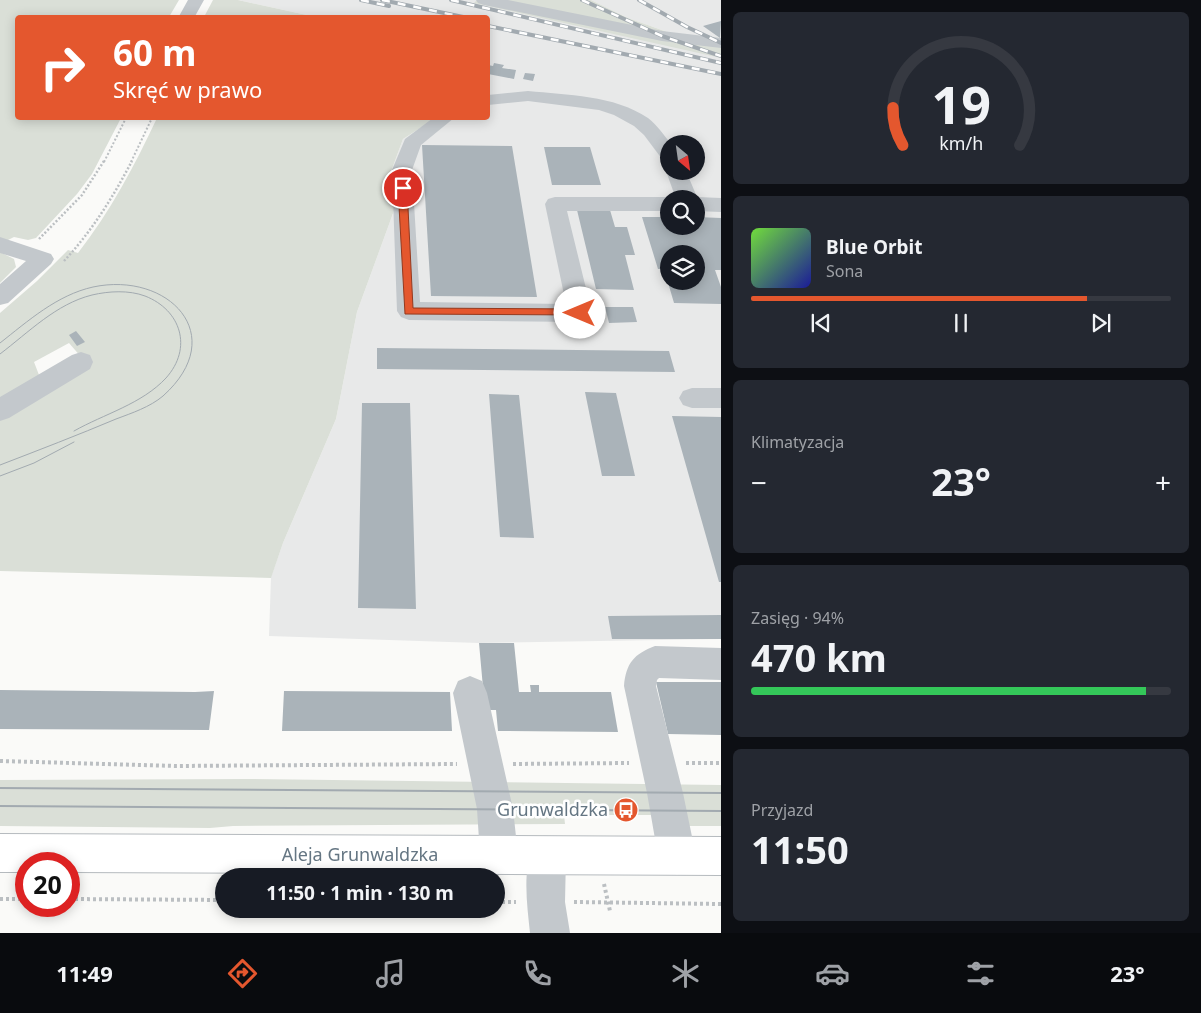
<!DOCTYPE html>
<html lang="pl">
<meta charset="utf-8">
<style>
body{margin:0;font-family:"Noto Sans",sans-serif;background:#242831;color:#f1f3f6;height:100vh;display:flex;flex-direction:column;font-size:19px;white-space:nowrap}
*{box-sizing:border-box;margin:0}
p{font-size:16px;color:#9ea1a6}
.icon{flex:none;width:28px;height:28px;fill:none;stroke:currentColor;stroke-width:2;stroke-linecap:round;stroke-linejoin:round}
.map{position:relative;flex:1;overflow:hidden}
.side{display:flex;flex-direction:column;gap:12px;padding:12px;background:#0d0f14;width:480px}
.side>*{flex:none}
.top-card{position:absolute;left:15px;top:15px;width:475px;height:105px;border-radius:5px;box-shadow:0 2px 12px #0003;background:#e4572e;color:#fff;overflow:hidden}
.needle{width:32px;rotate:151deg}
.controls{position:absolute;left:660px;top:135px;display:grid;gap:10px}
.controls a{display:grid;place-items:center;width:45px;height:45px;border-radius:50%;background:#171b24;box-shadow:0 2px 12px #0003;font-size:25px}
.speed{position:absolute;left:15px;top:852px;display:flex;gap:10px;font-size:25px;font-weight:700;text-align:center}
.speed>*{display:grid;place-content:center;width:65px;height:65px;border-radius:50%;background:#171b24;box-shadow:0 2px 12px #0003;line-height:1}
.speed .limit{border:8px solid #d22;background:#fff;color:#111}
.pin{position:absolute;display:grid;place-items:center;width:42px;height:42px;color:#fff;margin:-21px;border:2px solid #fff;border-radius:50%;box-shadow:0 1px 5px #0007}
.me{position:absolute;width:55px;margin:-28px;rotate:270deg;stroke-linejoin:round;filter:drop-shadow(0 0 4px #0008)}
.turn{display:flex;align-items:center;gap:18px;height:105px;padding:0 15px;font-size:22px}
.turn .icon{width:65px;height:65px;stroke-width:2.5}
.turn b{display:block;font-size:35px;line-height:42px}
.big{font-size:38px;font-weight:700;line-height:1.1}
.side .tile{flex:1;display:flex;flex-direction:column;justify-content:center;gap:8px;min-width:0;padding:0 18px;border-radius:8px;background:#242831}
.side .dial{align-items:center;gap:0}
.dial svg{height:130px;overflow:visible;fill:none;stroke:#363941;stroke-width:7;stroke-linecap:round;text-anchor:middle}
.dial text{fill:#f1f3f6;stroke:none}
.song{display:flex;align-items:center;gap:15px}
.cover{width:60px;height:60px;border-radius:8px;background:linear-gradient(135deg,hsl(100 70% 55%),hsl(240 70% 35%))}
.played{height:5px;border-radius:2px;background:linear-gradient(90deg,#e4572e 80%,#363941 80%)}
.keys{display:flex;justify-content:space-around;direction:ltr}
.heat{display:flex;justify-content:space-between;align-items:center;font-size:28px;direction:ltr}
.charge{height:8px;border-radius:4px;background:linear-gradient(90deg,#34c759 94%,#363941 0)}
.trip{position:absolute;left:215px;top:868px;width:290px;height:50px;border-radius:25px;background:#171b24;box-shadow:0 2px 12px #0003;font-weight:700;line-height:50px;text-align:center}
.tab-bar{display:flex;height:80px;justify-content:space-around;align-items:center;background:#090b0e;color:#9ea1a6}
.tab-bar .icon{width:35px;height:35px}
.tab-bar .current{color:#e4572e}
.tab-bar b{font-size:22px;color:#f1f3f6}
main{display:flex;flex:1;min-height:0}
.map>svg:first-child{display:block}
.built{fill:#e8e9e9;fill-rule:evenodd}
.green{fill:#dadfd7}
.building{fill:#aab3b9;fill-rule:evenodd}
.lines{fill:none;stroke-linecap:round;stroke-linejoin:round}
.major-casing{stroke:#b5babe;stroke-width:2}
.path-far2{stroke:#bbbfc2;stroke-width:2;stroke-dasharray:2 2;stroke-linecap:butt}
.path-far1{stroke:#bbbfc2;stroke-width:2.5;stroke-dasharray:2 2;stroke-linecap:butt}
.path{stroke:#bbbfc2;stroke-width:4;stroke-dasharray:3 3;stroke-linecap:butt}
.minor{fill:#c3c8cc;fill-rule:evenodd}
.major{fill:#fff;fill-rule:evenodd}
.tram-far1{stroke:#a2aab0;stroke-width:1}
.tram{stroke:#a2aab0;stroke-width:2}
.rail-casing{stroke:#a2aab0;stroke-width:4}
.rail{stroke:#fff;stroke-width:2.5;stroke-dasharray:8;stroke-linecap:butt}
.route{fill:#e4572e;stroke:#94391e}
.labels{text-anchor:middle;stroke-width:5;stroke-linejoin:round;paint-order:stroke}
.near-poi-label{font-size:18px;fill:#657683;stroke:#fff;text-anchor:end}
.near-street-label{font-size:18px;fill:#657683;stroke:#fff}
</style>
<main>
<div class="map">
<svg width="721" height="933" viewBox="0 0 721 933">
<rect width="100%" height="100%" fill="#fafaf8"/>
<path class="built" d="M238,0h246l237,50v589l-242,4 -210,-7 2,-59 12,-34 53,-124 21,-107 38,-104 -10,-20 18,-49 33,-21h52v-100l-172,-1zM669,144h27v27h-27zM669,199h27v27h-27zM669,254h27v27h-27z
M591,0h130v38l-48,-4 -45,-16z"/>
<path class="green" d="M0,0h179l-10,17 -151,1v100h103l-29,56 -15,20 -41,44 -8,2 -14,-3 -8,4 -6,-2z
M213,0h25l78,17h-112z
M477,0h114l37,18 45,16 48,4v20l-247,-55z
M157,118h279l-33,21 -18,49 10,20 -38,104 -21,107 -53,124 -12,35 -271,-7v-156l88,-50 -19,-22 -35,19 5,13 -39,30v-92l37,-32 31,-31 10,3c32,-41 57,-88 79,-135z
M0,252l14,7 2,8 -16,16z
M247,779l474,6v41h-49l-12,-11h-96l1,9 -332,2 -23,2 -210,-2v-46z"/>
<path class="building" d="M721,21l-1,17 -17,-12z
M494,63l10,2 -2,3 14,2 -2,9 -26,-5v-9l5,1z
M525,73l10,1 -2,7 -10,-2z
M422,145l90,1 25,151 -106,-1z
M544,147h46l11,38h-49z
M577,210h33l5,17h12l8,28h-10l9,35 -38,-1z
M642,217h27v9h27v-9l25,1v52h-6l6,17v17l-47,-1 -10,-34h-6zM669,254h27v27h-27z
M605,307h28l4,15 -28,1z
M76,331l9,11 -8,4 -8,-11z
M377,348l292,3 6,21 -298,-3z
M585,392l31,1 19,83h-33z
M489,394l30,1 15,143 -34,-1z
M362,403h48l6,206 -58,-1z
M672,416l49,1v165h-2z
M721,615v24h-109l-4,-23z
M479,643h35l5,49h12l-1,-7h9v7h72l7,40 -120,-1 -2,-21h-11z
M656,682h65v53l-53,-1z
M0,690l195,2 19,-1 -5,39 -209,-1z
M284,691l166,1 2,39h-170z"/>
<g class="lines">
<defs>
<path id="major" d="M0,834l721,3v38l-652,-3v-8h-43v8h-26z"/>
</defs>
<use href="#major" class="major-casing"/>
<path class="path-far2" d="M104,162l22,-44
M131,162l21,-44"/>
<path class="path-far1" d="M39,239l43,-44 22,-34
M64,261c28,-30 49,-64 68,-100"/>
<path class="path" d="M0,761l176,5 281,-2
M686,763h35
M513,764l116,-1
M604,884l6,27
M0,899h26
M69,899l155,1
M496,902h20
M574,902l147,2"/>
<path class="minor" d="M188,0h16l-10,18h-16z
M476,0h32l154,31 59,7v10l-59,-7 -178,-36 -6,-2z
M528,91c39,4 86,4 120,27 9,7 16,17 23,26h-2v17l-7,-2 -18,-24 -10,-9 -20,-11 -15,-5 -71,-9 -40,4v-10z
M433,118h21l-33,27 -9,25 8,132 146,2 -21,-100 3,-5 7,-2h114l6,2h-6v12h-102l25,102 -4,6 -8,3 -171,-2 -8,-3 -4,-6 -5,-141 13,-31z
M669,167v4h17l11,26 24,1v14l-25,-1v-12h-20l-10,-28z
M0,237l51,17 3,5 -3,5 -43,39 -8,2v-21l26,-23 -26,-8z
M81,352l9,3 3,7 -3,7 -81,49 -9,3v-24l72,-42z
M692,388h29v20h-29l-9,-3 -4,-7 4,-7z
M655,646l66,2v32l-62,-2 -2,2 -1,6 27,107 13,63 -6,13 -13,6 -13,-6 -6,-13 -11,-63 -23,-107c2,-23 10,-32 31,-40z
M470,676l12,5 5,12 26,116 5,46 -6,13 -13,6 -13,-6 -6,-13 -3,-46 -24,-116 5,-12z
M547,837l13,6 6,13 -1,46 5,31h-40c-3,-29 -8,-63 4,-90z"/>
<use href="#major" class="major"/>
<path class="tram-far1" d="M0,343c28,-22 57,-48 93,-56 75,-16 138,48 70,109 -13,11 -31,17 -47,23 -38,16 -77,31 -116,46
M0,354c29,-22 56,-50 92,-59 17,-4 37,-5 53,1 36,14 48,52 21,82 -24,26 -62,36 -92,53
M0,476l34,-13 40,-21"/>
<path class="tram" d="M0,788l721,5
M0,806l721,5"/>
<defs>
<path id="rail" d="M361,0l28,6
M382,0l86,18
M451,0l270,63
M582,0l80,36 59,20
M639,0l48,27 34,16
M488,26l233,48"/>
</defs>
<use href="#rail" class="rail-casing"/>
<use href="#rail" class="rail"/>
</g>
<path class="route" d="M403,185l4,3 6,120 167,1 5,4 -2,2 -178,-1 -7,-126z"/>
<defs>
<symbol id="bus-disc" viewBox="-11 -11 22 22"><circle r="9.5" fill="#e4572e" stroke="#fff"/><path d="M-5-6H5V4H4V6H2V4H-2V6H-4V4H-5ZM-3.5-4V0h7V-4ZM-3.5 1.2v1.5H-2V1.2ZM2 1.2v1.5H3.5V1.2Z" fill="#fff"/></symbol>
</defs>
<g fill-rule="evenodd">
<use href="#bus-disc" x="612" y="796" width="28" height="28"/>
</g>
<g class="labels">
<g class="near-poi-label">
<text x="608" y="816">Grunwaldzka</text>
</g>
<g class="near-street-label">
<text x="360" y="861">Aleja Grunwaldzka</text>
</g>
</g>
</svg>
<div class="controls">
<a><svg class="needle" viewBox="-14 -14 28 28"><path d="M0-13l5 13h-10z" fill="#e53935"/><path d="M0 13l5-13h-10z" fill="#9ea1a6"/></svg></a>
<a><svg class="icon" aria-label="search" viewBox="0 0 24 24"><circle cx="10" cy="10" r="6"/><path d="M15 15l6 6"/></svg></a>
<a><svg class="icon" aria-label="layers" viewBox="0 0 24 24"><path d="M12 4l9 5-9 5-9-5zM3 14l9 5 9-5"/></svg></a>
</div>
<div class="speed"><div class="limit">20</div></div>
<div class="pin" style="left:403px;top:188px;background:#d93025"><svg class="icon" aria-label="arrive" viewBox="0 0 24 24"><path d="M6 21V4h12l-3 4 3 4H6"/></svg></div>
<svg class="me" style="left:580px;top:313px" viewBox="-20 -20 40 40"><circle r="19" fill="#fff"/><path d="M0-13L10 11 0 6-10 11z" fill="#e4572e"/></svg>
<div class="trip">11:50 · 1 min · 130 m</div>
<div class="top-card">
<div class="turn"><svg class="icon" aria-label="right" viewBox="0 0 24 24"><path d="M7 20v-9h11M14 6l5 5-5 5"/></svg><div><b>60 m</b>Skręć w prawo</div></div>
</div>
</div>
<section class="side">
<div class="tile dial"><svg viewBox="0 0 100 80">
<path d="M14 69A42 42 0 1 1 86 69"/>
<path d="M14 69A42 42 0 0 1 8 46" stroke="#e4572e"/>
<text x="50" y="56" font-size="32" font-weight="700">19</text>
<text x="50" y="72" font-size="11">km/h</text>
</svg></div>
<div class="tile">
<div class="song"><i class="cover"></i><div><b>Blue Orbit</b><p>Sona</p></div></div>
<div class="played"></div>
<div class="keys"><svg class="icon" aria-label="previous" viewBox="0 0 24 24"><path d="M18 5L8 12l10 7zM5 5v14"/></svg><svg class="icon" aria-label="pause" viewBox="0 0 24 24"><path d="M8 5v14M16 5v14"/></svg><svg class="icon" aria-label="next" viewBox="0 0 24 24"><path d="M6 5l10 7-10 7zM19 5v14"/></svg></div>
</div>
<div class="tile"><p>Klimatyzacja</p>
<div class="heat"><a>−</a><b class="big">23°</b><a>+</a></div>
</div>
<div class="tile"><p>Zasięg · 94%</p><b class="big">470 km</b><div class="charge"></div></div>
<div class="tile"><p>Przyjazd</p><b class="big">11:50</b></div>
</section>
</main>
<nav class="tab-bar">
<b>11:49</b>
<svg class="icon current" aria-label="directions" viewBox="0 0 24 24"><path d="M12 3l9 9-9 9-9-9zM9 14v-3h6M13 9l2 2-2 2"/></svg>
<svg class="icon" aria-label="music" viewBox="0 0 24 24"><path d="M9 18V5l10-2v13"/><circle cx="6" cy="18" r="3"/><circle cx="16" cy="16" r="3"/></svg>
<svg class="icon" aria-label="phone" viewBox="0 0 24 24"><path d="M5 4h4l2 5-3 2q2 4 5 5l2-3 5 2v4C11 20 4 13 5 4z"/></svg>
<svg class="icon" aria-label="climate" viewBox="0 0 24 24"><path d="M12 3v18M4 7l16 10M4 17L20 7"/></svg>
<svg class="icon" aria-label="car" viewBox="0 0 24 24"><path d="M5 17H2v-5l4-1 3-4h7l3 4 3 1v5h-3M9 17h6M6 11h13"/><circle cx="7" cy="17" r="2"/><circle cx="17" cy="17" r="2"/></svg>
<svg class="icon" aria-label="filters" viewBox="0 0 24 24"><path d="M4 7h16M4 17h16"/><circle cx="9" cy="7" r="2"/><circle cx="15" cy="17" r="2"/></svg>
<b>23°</b>
</nav>
